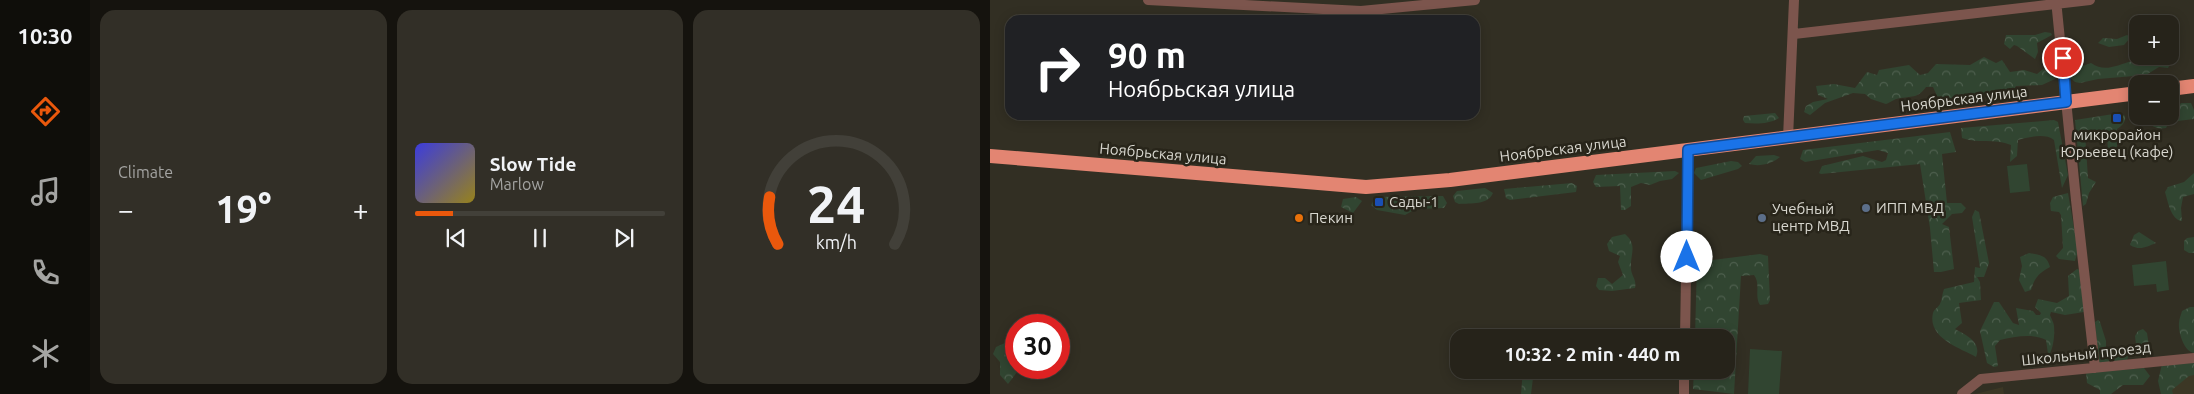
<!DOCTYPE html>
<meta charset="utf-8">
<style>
body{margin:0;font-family:Ubuntu,sans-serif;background:#322f27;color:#f1f3f6;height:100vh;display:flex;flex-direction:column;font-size:19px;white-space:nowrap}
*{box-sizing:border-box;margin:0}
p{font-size:16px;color:#a4a4a2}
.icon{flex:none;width:28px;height:28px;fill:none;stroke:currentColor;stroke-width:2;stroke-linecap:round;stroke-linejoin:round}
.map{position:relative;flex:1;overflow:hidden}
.panel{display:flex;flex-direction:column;gap:10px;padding:10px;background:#15130e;width:900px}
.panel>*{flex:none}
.banner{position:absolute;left:15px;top:15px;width:475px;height:105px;border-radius:15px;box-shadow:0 2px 12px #0003,0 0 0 1px #424039;background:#202124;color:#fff;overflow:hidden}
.tools{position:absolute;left:1139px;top:15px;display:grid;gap:10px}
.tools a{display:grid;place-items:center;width:50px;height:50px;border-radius:10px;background:#26231a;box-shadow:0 2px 12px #0003,0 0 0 1px #424039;font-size:25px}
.speed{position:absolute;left:15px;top:314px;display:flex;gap:10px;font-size:25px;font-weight:700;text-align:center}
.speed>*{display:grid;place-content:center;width:65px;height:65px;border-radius:50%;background:#26231a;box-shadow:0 2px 12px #0003,0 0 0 1px #424039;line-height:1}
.speed .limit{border:8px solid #d22;background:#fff;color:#111}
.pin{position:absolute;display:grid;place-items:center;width:42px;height:42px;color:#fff;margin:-21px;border:2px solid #fff;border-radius:50%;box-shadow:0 1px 5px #0007}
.me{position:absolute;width:55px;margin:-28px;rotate:0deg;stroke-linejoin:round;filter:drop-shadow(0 0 4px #0008)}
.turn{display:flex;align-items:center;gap:18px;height:105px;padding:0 20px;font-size:22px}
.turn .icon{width:65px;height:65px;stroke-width:2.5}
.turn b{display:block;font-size:35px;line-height:42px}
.big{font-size:38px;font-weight:700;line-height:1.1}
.panel .card{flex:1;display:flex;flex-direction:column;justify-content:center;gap:8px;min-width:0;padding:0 18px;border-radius:15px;background:#322f27}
.panel .dial{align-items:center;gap:0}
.dial svg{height:130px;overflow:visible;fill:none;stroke:#424039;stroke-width:7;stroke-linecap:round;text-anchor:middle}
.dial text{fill:#f1f3f6;stroke:none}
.song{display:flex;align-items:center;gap:15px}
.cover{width:60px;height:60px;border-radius:8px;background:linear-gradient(135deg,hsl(240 70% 55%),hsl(50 70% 35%))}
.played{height:5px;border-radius:2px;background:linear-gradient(90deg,#ea580c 15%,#424039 15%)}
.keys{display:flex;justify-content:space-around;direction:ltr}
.heat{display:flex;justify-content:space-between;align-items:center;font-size:28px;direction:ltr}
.panel .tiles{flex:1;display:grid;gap:10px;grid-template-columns:repeat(3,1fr)}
.trip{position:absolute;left:460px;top:329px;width:285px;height:50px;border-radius:15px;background:#26231a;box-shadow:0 2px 12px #0003,0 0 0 1px #424039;font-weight:700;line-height:50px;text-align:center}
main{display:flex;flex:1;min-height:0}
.tab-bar{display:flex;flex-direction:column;width:90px;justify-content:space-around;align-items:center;background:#0f0e0a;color:#a4a4a2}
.tab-bar .icon{width:35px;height:35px}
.tab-bar .on{color:#ea580c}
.tab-bar b{font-size:22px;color:#f1f3f6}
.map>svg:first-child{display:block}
.built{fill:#3c3725}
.green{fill:#314531}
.forest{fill:url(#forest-crowns)}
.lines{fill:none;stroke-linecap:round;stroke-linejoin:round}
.minor{stroke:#7c554d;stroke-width:10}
.highway{stroke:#e38572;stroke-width:14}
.route-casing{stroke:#114b97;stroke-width:12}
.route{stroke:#1a73e8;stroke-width:9}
.transit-dot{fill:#1a4fb4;stroke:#28251a;stroke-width:2}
.service-dot{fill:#5c6f8a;stroke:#28251a;stroke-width:2}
.food-dot{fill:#e8710a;stroke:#28251a;stroke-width:2}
.labels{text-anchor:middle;stroke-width:5;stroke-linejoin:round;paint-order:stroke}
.street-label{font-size:15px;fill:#d8d7cf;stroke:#28251a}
.poi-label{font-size:15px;fill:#d8d7cf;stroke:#28251a;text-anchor:start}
</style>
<main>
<nav class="tab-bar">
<b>10:30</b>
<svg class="icon on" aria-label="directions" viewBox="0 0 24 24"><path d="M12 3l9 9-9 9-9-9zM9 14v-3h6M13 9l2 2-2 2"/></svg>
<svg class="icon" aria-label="music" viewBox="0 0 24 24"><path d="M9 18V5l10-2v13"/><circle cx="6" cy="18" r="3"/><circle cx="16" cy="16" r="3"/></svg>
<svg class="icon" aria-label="phone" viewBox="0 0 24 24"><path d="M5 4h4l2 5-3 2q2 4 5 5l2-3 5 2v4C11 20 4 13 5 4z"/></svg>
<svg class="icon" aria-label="climate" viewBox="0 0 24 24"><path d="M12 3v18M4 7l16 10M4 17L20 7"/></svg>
</nav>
<section class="panel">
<div class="tiles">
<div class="card"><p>Climate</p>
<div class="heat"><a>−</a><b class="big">19°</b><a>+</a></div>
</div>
<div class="card">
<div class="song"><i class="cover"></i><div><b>Slow Tide</b><p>Marlow</p></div></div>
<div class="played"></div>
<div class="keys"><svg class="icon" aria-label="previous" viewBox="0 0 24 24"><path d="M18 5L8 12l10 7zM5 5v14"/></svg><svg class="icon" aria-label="pause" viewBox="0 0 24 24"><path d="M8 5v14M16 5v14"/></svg><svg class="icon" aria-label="next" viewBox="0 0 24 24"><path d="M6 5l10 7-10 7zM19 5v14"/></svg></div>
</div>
<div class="card dial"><svg viewBox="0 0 100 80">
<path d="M14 69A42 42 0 1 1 86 69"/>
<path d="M14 69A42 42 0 0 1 9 40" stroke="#ea580c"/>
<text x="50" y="56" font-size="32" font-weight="700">24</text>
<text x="50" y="72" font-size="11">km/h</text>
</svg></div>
</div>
</section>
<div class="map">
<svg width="1204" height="394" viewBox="0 0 1204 394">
<defs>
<pattern id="forest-crowns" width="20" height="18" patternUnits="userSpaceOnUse" patternTransform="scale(1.25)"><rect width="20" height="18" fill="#314531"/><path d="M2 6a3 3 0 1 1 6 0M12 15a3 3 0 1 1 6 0" fill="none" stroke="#4e5f4e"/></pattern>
</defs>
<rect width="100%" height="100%" fill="#322f23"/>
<path class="built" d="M1204,360v34h-28z
M1013,387l1,7h-30h1z"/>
<path class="green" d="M1037,164l3,27 -20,2 -3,-27z
M1176,261l3,29 -12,2 -1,-8 -22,2 -2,-21z
M760,349l32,2 -3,43h-31z"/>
<path class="forest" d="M1055,32l6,1 1,2 -15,8 1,9 -3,7 -18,-13 -3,-1 -4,4 -6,-5 2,-9h29z
M1137,35l4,2 -7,8 -15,2 -11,-4 5,-5 14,1z
M1180,55l4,2 -6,11 -9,-1 -13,8 -48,4 -18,4 -5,-1 -9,-8 1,-5 13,-2 11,-4c14,10 26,2 41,-2 8,-2 16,-1 24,-2l2,-3h12z
M994,57l12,6 6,-3 8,12 14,-2 13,4 11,-9 8,8 -1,6 -13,6 -26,1 -3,5 -66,8 -10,-3 -4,-9h-7c-8,11 -13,9 -25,11 -5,0 -10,4 -15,6l-15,-5 -6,-5 -12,-1 -28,10 -15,12 -6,-3 2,-6 7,-4 15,-3 -10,-4 -2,-9 18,-2 21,4 12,-16 10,3 2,-5 30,-5 11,10 8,-2 8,-9 34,1z
M1191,103h10l3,7v9l-25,3 -3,6c-11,2 -17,-4 -25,-11l29,-1v-5l4,1z
M785,113l4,5c-9,6 -23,6 -34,5l-2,-3 1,-4z
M1130,113l5,3c1,6 -3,10 -8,13l1,14 -5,13 -3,1 -2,-4 -1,-22 -22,2 3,45 8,4 -7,11 -3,11 -3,2 -8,-86z
M1064,120l4,2 10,53 -6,13 -8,-48c-9,-7 -25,-3 -36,0l-1,16 -7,6 1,-17c-16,-7 -33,-1 -49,-7l-1,-10z
M960,132l6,20 -14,2 5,49h14l5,5 -4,5 -10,1 -10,10 7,3 5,42 -13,3h-7l-4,-44 -10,-64 -99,10 -2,-1 3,-7 41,-10 19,6 4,-2 2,-7 -10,-3 -73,12 -5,-3 3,-9z
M784,155l6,2c-8,7 -21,10 -31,7l7,-8z
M741,161l7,1 4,4 -4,3 -37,11 -7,-7 2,-5z
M685,171l4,2 -7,6 -12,2 -10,4 -9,-2 -10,4v19l-6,4h-4l-1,-24 -24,1 -3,-5 3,-7z
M1204,173v21l-11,3 -2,11 1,13c-11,-1 -14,-19 -17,-29l3,-5 16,-5z
M582,183l5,3 -1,6 -66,8 -4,-2 -2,-9z
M495,188l8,5c-5,12 -22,10 -34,11l-4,-2 -2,-6 4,-5z
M1078,193l10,58 -3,10 -16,-2 -3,-3 7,-8 -2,-33 -2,-3 -8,-1 -1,-8 3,-6z
M453,196l4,7 -3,5 -28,1 -11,6 -28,-5 -6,-5 5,-8z
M366,197l6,4 -9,12 -12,-6 2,-8z
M985,210l4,2 10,51 -5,14h-7l3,5 1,18 -22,3 3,20 -7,6c11,6 27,13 21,28 -16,-9 -49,-19 -43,-44 1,-4 5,-5 7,-9 2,-4 2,-10 4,-15l30,-7 1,-15 5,1 -8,-51z
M1149,232l17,11c-10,4 -16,8 -26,2l4,-10z
M635,234c13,11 5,20 6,34 0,8 6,11 4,20l-23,3 -13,-1 -3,-4 2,-8h7l7,6 11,-9 -5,-13 2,-6 -11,-5 -2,-7 5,-7z
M1204,237v16h-5l-5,-3v-9l3,-3z
M1039,253c11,2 18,2 21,14 -11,6 -15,10 -19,23l-6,2 -6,-12 3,-14 -2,-9z
M770,254l8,2 2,44 -2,4 -8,1c-6,-9 1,-21 -6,-30l-13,1 -7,118 -41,-5 1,-19h32v-32l-31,-1 2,-75z
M1087,269l6,2 1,41 -19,3 -14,-3 -1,3c1,3 4,8 4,11 1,10 -1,30 -10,33l4,-5 -2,-14c-13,-7 -32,-3 -46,0l-5,6 3,20 -4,1 -7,-4 -7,-32 14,-29h5l14,21 6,2 -3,-17 17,3 3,4h4l1,-2 -6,-6 3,-8 19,4 12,-7 -1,-20z
M1200,307h4v46c-10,-1 -16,-21 -15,-30 0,-4 2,-8 3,-12z
M1108,320l2,2 6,19v8l20,2 2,6 -1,4 -28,3 -4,-42z
M1153,329l4,4 2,13 -3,8 -6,2 -3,-2 -2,-18 3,-5z
M26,338v30h4l-12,16 -8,-9v-13l-7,-8 3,-7z
M1204,363v12l-5,1 -17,14 1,4h-12l-3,-13 4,-17z
M1154,368l6,8 -7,9h-20l-12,9h-11v-4l-13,-7 -1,-10z
M533,370h11l-3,24h-10z"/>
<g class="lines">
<path class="minor" d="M158,0l213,11 114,-11
M1066,0l20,200 19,168
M804,34l296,-34
M798,138l6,-138
M695,338l3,-188
M694,394v-24
M972,394l19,-15 213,-21"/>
<path class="highway" d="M1180,89l24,-3
M0,156l376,31 84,-7 688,-87"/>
</g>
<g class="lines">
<defs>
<path id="route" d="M697,257l1,-107 378,-48 -3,-44"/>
</defs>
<use href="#route" class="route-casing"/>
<use href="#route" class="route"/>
</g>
<g class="transit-dot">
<rect x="1122" y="113" width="10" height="10" rx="2.5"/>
<rect x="384" y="197" width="10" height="10" rx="2.5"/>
</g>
<g class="service-dot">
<circle cx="876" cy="208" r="5"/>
<circle cx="772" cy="218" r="5"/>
</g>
<circle class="food-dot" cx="309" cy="218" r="5"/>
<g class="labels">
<g class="street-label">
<text transform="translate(974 99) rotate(-7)" y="5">Ноябрьская улица</text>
<text transform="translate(573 149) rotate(-7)" y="5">Ноябрьская улица</text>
<text transform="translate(173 154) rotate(5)" y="5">Ноябрьская улица</text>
<text transform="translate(1096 354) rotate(-6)" y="5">Школьный проезд</text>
</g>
<g class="poi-label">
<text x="1127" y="140" text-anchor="middle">микрорайон<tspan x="1127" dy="17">Юрьевец (кафе)</tspan></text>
<text x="399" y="207">Сады-1</text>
<text x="886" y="213">ИПП МВД</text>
<text x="782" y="214">Учебный<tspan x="782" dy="17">центр МВД</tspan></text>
<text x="319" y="223">Пекин</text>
</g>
</g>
</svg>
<div class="tools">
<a>+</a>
<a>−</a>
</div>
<div class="speed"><div class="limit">30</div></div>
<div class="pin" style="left:1073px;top:58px;background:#d93025"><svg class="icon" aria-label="arrive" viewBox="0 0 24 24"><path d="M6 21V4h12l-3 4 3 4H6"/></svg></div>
<svg class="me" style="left:697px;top:257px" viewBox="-20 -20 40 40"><circle r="19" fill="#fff"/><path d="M0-13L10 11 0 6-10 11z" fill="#1a73e8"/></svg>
<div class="trip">10:32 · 2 min · 440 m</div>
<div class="banner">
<div class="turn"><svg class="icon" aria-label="right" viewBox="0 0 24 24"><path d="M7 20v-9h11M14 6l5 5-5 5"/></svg><div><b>90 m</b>Ноябрьская улица</div></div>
</div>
</div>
</main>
